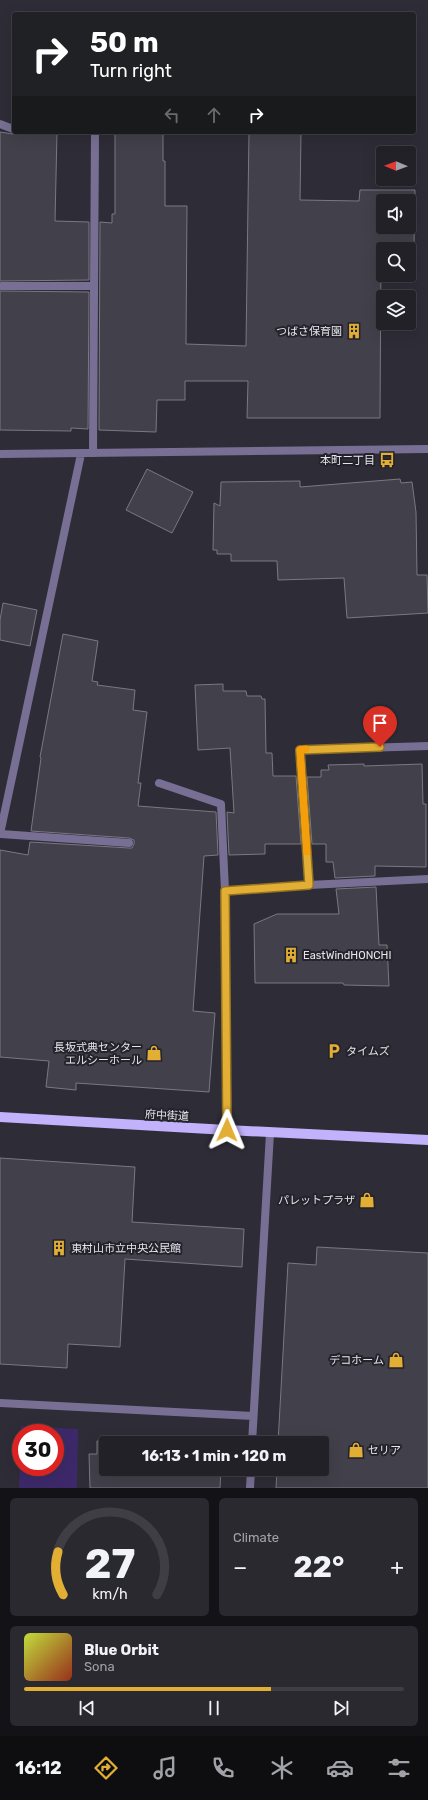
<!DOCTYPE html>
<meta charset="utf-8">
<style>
body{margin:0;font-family:Rubik,"Noto Sans JP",sans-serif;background:#2a2930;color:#f1f3f6;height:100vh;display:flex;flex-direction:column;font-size:15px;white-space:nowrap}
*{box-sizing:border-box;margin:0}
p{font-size:13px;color:#a2a3a8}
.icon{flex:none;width:22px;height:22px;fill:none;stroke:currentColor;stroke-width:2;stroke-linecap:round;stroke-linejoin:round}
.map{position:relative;height:1488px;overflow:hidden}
.details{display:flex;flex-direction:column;gap:10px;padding:10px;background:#131216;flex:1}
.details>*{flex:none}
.top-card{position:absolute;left:12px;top:12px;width:404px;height:122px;border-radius:4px;box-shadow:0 4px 16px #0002,0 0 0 1px #3f3e45;background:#202124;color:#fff;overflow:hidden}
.needle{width:26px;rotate:271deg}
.buttons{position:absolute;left:376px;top:146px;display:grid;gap:8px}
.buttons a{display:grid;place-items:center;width:40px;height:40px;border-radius:4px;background:#222128;box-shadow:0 4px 16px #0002,0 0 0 1px #3f3e45;font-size:20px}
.speed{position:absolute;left:12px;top:1424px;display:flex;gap:8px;font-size:20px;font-weight:700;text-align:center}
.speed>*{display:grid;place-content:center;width:52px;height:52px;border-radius:50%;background:#222128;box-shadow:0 4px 16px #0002,0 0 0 1px #3f3e45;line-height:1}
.speed .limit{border:6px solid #d22;background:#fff;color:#111}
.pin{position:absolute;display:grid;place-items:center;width:34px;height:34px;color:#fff;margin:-41px -17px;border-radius:50% 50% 50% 0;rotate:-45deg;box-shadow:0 0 4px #0007}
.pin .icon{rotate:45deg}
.me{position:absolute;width:44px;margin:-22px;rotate:1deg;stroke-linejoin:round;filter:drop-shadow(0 0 3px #0008)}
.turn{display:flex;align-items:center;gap:14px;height:84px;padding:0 12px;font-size:18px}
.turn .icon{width:52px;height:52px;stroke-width:2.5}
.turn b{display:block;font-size:28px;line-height:34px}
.lanes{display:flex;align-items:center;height:38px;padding:0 12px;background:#0003;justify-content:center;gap:20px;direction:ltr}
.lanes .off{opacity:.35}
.big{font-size:30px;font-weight:700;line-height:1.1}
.details .widget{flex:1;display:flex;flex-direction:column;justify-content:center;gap:6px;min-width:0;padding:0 14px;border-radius:6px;background:#2a2930}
.details .dial{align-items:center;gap:0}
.dial svg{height:104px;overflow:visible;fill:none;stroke:#3f3e45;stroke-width:7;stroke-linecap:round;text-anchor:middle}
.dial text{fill:#f1f3f6;stroke:none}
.song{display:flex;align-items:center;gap:12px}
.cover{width:48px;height:48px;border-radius:6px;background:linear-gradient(135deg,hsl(70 70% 55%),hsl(10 70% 35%))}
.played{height:4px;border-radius:2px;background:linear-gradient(90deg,#e2af34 65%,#3f3e45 65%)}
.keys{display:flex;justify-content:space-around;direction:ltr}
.heat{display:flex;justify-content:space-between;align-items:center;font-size:22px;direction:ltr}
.details .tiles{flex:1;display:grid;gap:10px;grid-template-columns:1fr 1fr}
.widget:last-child{grid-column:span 2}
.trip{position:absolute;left:99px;top:1436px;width:230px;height:40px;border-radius:4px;background:#222128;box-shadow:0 4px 16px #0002,0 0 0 1px #3f3e45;font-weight:700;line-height:40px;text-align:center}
.tab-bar{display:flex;height:64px;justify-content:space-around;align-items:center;background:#0e0d10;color:#a2a3a8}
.tab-bar .icon{width:28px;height:28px}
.tab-bar .selected{color:#e2af34}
.tab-bar b{font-size:18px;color:#f1f3f6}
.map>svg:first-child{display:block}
.green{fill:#3d296a}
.building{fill:#42404a;stroke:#7a7883;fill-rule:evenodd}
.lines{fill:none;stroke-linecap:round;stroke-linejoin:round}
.lane{stroke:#787094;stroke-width:8}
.street{stroke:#787094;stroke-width:8}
.primary{stroke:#c2b1fb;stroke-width:10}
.route-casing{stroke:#937222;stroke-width:10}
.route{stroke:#e2af34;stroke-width:7}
.slow{stroke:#f59e0b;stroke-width:7}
.labels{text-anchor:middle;stroke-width:4;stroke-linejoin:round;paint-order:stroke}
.poi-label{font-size:11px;fill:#e5e4ea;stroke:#24232c;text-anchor:end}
.street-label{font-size:11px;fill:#e5e4ea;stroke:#24232c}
</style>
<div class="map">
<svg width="428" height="1488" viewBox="0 0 428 1488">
<rect width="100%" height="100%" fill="#2e2c36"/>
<path class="green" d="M21,1426l57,3 -1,59h-58l2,-49v28h34v-34h-34z"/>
<path class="building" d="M0,132l13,2 4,-2h40l-2,89 34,1v58l-89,1z
M115,132h48v29h2v45h22l-1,138 60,2 3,-214h52l-1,68 59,1 1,-11h55l-1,55 -33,-1 -1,174h-133l1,-37h-63v19h-28l-1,32 -57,-2 1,-208 12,1v-9h3zM383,201h26v26h-26z
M0,291l89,1 -1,137 -17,-1v3l-71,-1z
M147,469l46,23 -21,41 -46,-23z
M400,479l1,4 11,-1 4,30 1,63h10l1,38 -81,5 -3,-40 -66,2 -1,-19h-46v-7h-14v-4h-4l1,-47 6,3 1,-24 79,-1v6z
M3,603l34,7 -7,36 -30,-6v-20z
M63,634l35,7 -6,40 6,1 -1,3 38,5 -2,20 14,2 -9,71h3l-3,23 78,6 2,43 -14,1 -11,155 22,2 -6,79 -133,-9v7l-30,-3 3,-26 -49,-4v-207l28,5 2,-13 99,6h3l2,-4v-4l-5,-2 -98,-7 10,-73 -1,-1z
M223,684v7h23l1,5h14l1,3h3l1,54h6l1,23h23l5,68h-36v10l-36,1 -2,-43 7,1 -4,-65 -32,2 -3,-65z
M364,764v2l58,-2 1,40h3v63l-51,-1v10l-40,2 -2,-16h-7v-18h-14l-5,-67h14v-7h8l-1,-5z
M376,887l3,58h8l2,41 -45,-1 -1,-2h-88l-1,-59 23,-10h62l-3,-25z
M0,1158l135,9 -3,55 112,7 -2,38 -117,-8 -5,88 -52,-3 -1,24 -67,-4z
M317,1247l111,6v235h-152l1,-19h45v-26h-44l10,-180 28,2z
M136,1437l77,4 1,2h-108v26h115l-1,19h-130l-1,-34h8v-13z"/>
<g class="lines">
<path class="lane" d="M0,124l13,5
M2,286h92
M93,453l2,-321
M159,783l62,21 4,87
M1,834l128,9"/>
<path class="street" d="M0,454l428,-5
M428,746l-128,4 9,135 119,-6
M0,834l81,-380
M227,1130l-2,-239 84,-6
M0,1403l253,13
M252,1443l18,-310
M250,1488l1,-19"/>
<path class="primary" d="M0,1117l227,13 201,10"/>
</g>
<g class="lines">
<defs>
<path id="route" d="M227,1130l-2,-239 84,-6 -9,-135 80,-3"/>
</defs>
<use href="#route" class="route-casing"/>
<use href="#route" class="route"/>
<path class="slow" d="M306,749l-6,1 7,102"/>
</g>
<defs>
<symbol id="building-bare" viewBox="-9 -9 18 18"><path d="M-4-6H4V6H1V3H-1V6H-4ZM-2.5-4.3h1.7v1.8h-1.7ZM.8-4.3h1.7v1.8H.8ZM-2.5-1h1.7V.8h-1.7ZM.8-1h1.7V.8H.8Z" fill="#e2af34" stroke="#24232c" stroke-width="2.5" paint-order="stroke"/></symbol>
<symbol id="bus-bare" viewBox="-9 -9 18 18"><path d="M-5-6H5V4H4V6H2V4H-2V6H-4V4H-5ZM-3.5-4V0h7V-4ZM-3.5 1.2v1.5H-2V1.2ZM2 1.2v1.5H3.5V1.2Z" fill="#e2af34" stroke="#24232c" stroke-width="2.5" paint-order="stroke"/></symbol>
<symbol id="parking-bare" viewBox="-9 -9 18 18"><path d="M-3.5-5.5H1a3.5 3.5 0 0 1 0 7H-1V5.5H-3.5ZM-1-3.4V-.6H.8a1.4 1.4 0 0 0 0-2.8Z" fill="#e2af34" stroke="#24232c" stroke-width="2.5" paint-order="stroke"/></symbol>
<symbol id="shop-bare" viewBox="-9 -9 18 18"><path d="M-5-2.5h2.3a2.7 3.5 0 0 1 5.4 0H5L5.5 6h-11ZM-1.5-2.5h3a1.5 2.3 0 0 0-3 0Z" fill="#e2af34" stroke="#24232c" stroke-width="2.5" paint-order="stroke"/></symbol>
</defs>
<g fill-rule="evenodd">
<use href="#building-bare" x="343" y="320" width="22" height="22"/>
<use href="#bus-bare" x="376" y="449" width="22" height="22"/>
<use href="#building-bare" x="280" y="944" width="22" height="22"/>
<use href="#parking-bare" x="323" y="1040" width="22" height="22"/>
<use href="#shop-bare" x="143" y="1042" width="22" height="22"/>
<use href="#shop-bare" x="356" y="1189" width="22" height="22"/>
<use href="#building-bare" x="48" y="1237" width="22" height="22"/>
<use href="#shop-bare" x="385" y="1349" width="22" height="22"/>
<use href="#shop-bare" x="345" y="1439" width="22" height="22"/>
</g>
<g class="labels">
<g class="poi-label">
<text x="342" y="335">つばさ保育園</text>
<text x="375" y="464">本町二丁目</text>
<text x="303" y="959" text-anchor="start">EastWindHONCHI</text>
<text x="142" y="1051">長坂式典センター<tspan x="142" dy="13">エルシーホール</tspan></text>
<text x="346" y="1055" text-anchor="start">タイムズ</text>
<text x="355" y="1204">パレットプラザ</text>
<text x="71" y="1252" text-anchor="start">東村山市立中央公民館</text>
<text x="384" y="1364">デコホーム</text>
<text x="368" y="1454" text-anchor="start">セリア</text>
</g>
<g class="street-label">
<text transform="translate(167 1115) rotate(3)" y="4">府中街道</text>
</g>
</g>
</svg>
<div class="buttons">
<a><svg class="needle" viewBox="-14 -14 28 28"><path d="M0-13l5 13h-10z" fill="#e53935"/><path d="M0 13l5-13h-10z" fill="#a2a3a8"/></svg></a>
<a><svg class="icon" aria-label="sound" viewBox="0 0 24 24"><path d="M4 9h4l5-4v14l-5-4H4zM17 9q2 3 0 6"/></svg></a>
<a><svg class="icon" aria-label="search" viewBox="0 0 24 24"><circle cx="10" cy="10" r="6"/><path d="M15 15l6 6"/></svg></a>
<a><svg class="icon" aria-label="layers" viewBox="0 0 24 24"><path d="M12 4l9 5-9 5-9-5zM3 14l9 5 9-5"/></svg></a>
</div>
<div class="speed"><div class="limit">30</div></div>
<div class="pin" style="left:380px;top:747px;background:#d93025"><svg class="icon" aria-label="arrive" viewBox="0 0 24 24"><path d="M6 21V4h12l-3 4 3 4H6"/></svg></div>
<svg class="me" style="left:227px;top:1130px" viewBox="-20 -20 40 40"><path d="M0-17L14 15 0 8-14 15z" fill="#e2af34" stroke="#fff" stroke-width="4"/></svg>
<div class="trip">16:13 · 1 min · 120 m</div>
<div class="top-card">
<div class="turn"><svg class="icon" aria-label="right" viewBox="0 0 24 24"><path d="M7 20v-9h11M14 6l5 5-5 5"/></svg><div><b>50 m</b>Turn right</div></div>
<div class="lanes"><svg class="icon off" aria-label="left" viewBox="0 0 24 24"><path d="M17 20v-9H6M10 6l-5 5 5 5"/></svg><svg class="icon off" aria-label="ahead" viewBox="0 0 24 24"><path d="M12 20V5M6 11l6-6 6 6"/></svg><svg class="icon" aria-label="right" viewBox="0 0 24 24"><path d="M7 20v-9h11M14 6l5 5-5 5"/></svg></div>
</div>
</div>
<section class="details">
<div class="tiles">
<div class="widget dial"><svg viewBox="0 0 100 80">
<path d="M14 69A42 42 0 1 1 86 69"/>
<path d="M14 69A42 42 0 0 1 10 36" stroke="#e2af34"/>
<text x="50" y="56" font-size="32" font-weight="700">27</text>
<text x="50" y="72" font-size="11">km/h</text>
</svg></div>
<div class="widget"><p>Climate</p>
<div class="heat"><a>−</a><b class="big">22°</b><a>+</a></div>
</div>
<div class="widget">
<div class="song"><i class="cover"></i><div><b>Blue Orbit</b><p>Sona</p></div></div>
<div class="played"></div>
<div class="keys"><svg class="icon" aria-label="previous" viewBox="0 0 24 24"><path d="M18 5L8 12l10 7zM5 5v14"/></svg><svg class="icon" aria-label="pause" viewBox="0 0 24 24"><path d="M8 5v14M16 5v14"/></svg><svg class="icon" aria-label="next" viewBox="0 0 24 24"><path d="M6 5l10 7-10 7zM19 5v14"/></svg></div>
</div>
</div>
</section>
<nav class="tab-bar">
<b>16:12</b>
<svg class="icon selected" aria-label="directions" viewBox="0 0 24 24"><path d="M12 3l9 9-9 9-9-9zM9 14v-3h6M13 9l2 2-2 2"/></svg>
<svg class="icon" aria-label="music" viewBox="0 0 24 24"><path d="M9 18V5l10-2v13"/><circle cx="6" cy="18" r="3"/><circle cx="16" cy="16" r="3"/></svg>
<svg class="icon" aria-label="phone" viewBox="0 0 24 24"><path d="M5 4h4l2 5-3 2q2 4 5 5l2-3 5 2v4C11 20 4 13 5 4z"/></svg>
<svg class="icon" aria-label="climate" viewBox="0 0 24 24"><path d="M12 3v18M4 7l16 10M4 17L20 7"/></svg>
<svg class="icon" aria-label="car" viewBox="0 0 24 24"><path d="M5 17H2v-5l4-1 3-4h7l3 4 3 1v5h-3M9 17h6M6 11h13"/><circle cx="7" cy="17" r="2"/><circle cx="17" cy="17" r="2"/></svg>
<svg class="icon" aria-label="filters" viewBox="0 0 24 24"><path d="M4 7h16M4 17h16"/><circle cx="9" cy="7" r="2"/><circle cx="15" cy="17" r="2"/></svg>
</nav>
